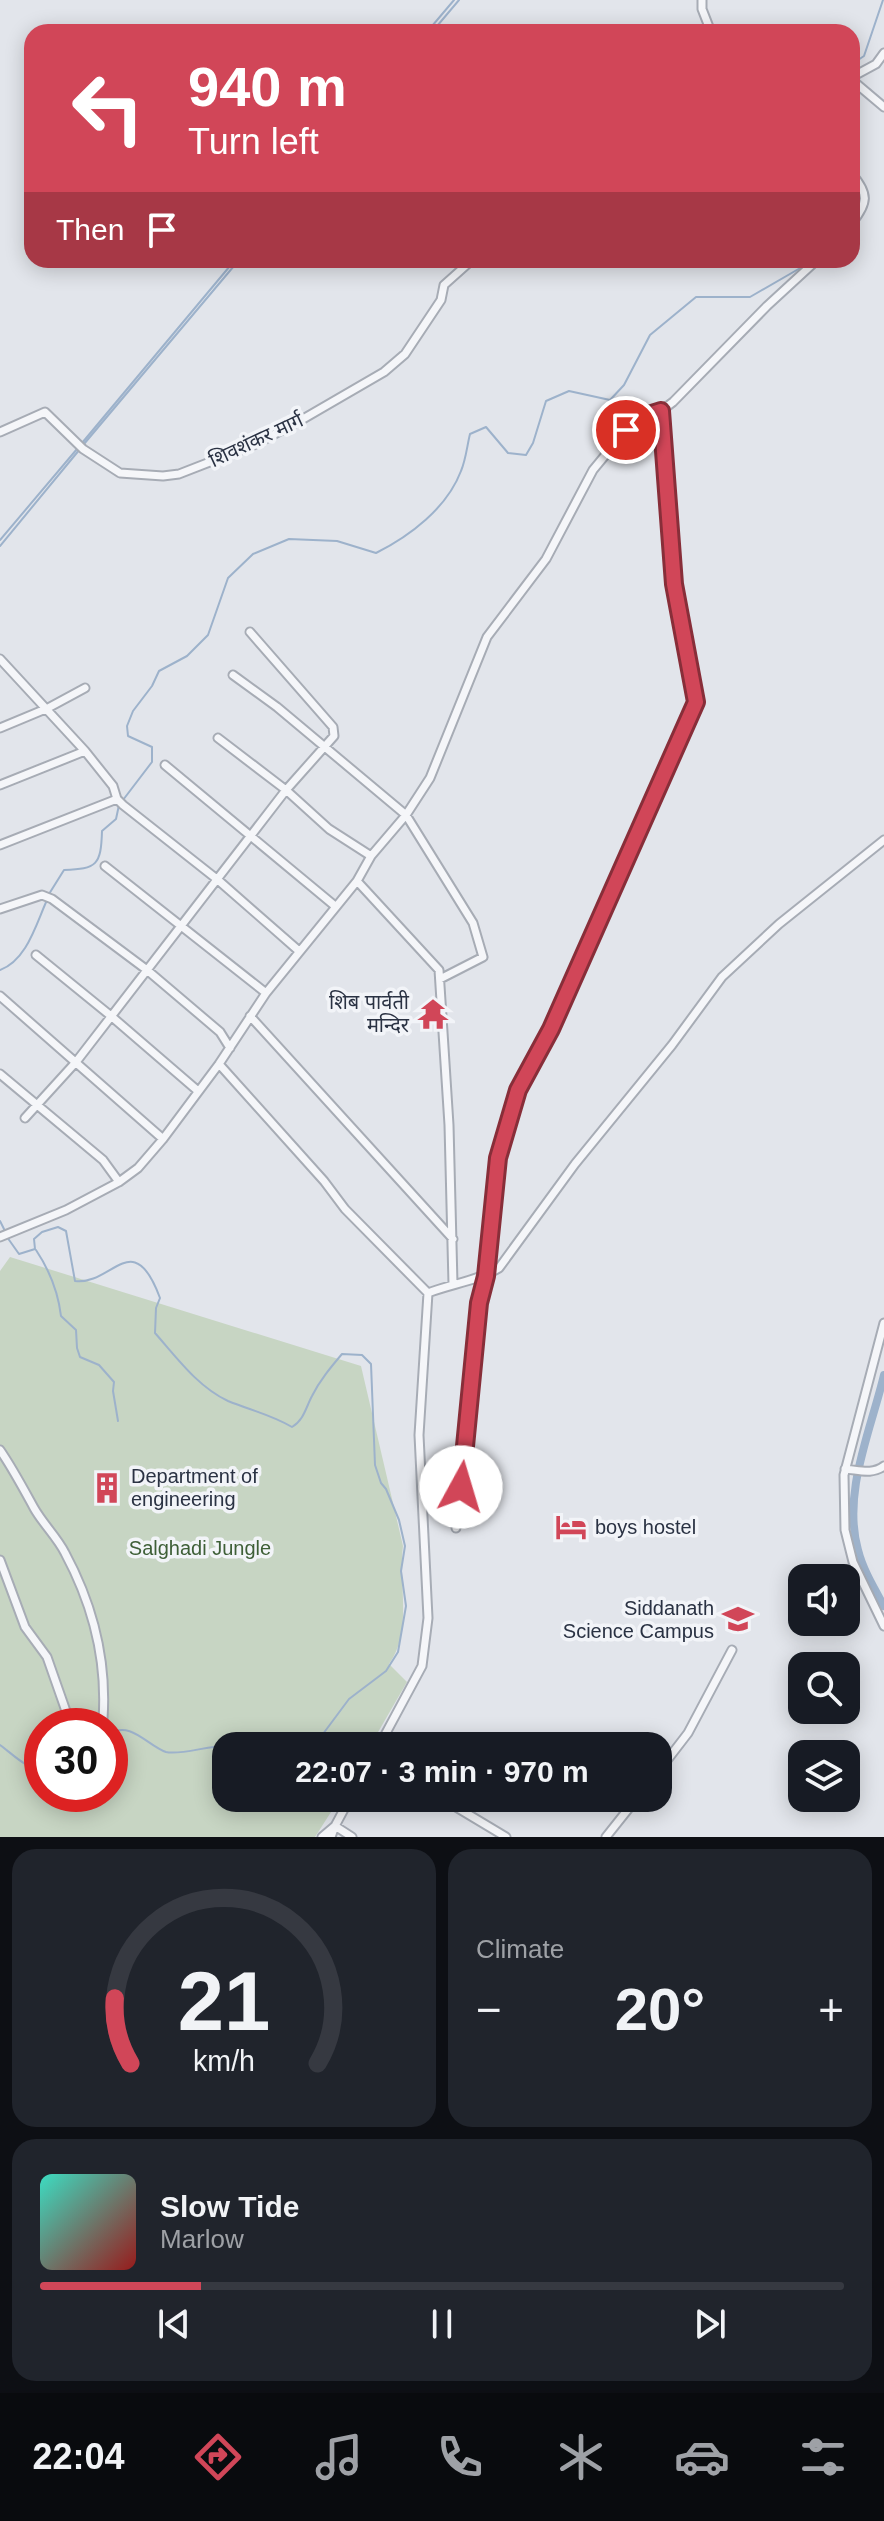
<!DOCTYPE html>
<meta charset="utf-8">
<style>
body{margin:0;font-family:Arial,"Noto Sans Devanagari",sans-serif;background:#20242c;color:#f1f3f6;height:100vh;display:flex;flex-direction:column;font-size:30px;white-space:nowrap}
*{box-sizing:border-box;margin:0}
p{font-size:26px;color:#9ea1a6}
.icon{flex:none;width:44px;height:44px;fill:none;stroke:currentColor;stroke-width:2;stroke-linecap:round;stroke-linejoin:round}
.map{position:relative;height:1837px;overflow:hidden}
.drawer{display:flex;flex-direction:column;gap:12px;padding:12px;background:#0d0f14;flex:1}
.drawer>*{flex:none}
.top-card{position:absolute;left:24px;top:24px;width:836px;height:244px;border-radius:24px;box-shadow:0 4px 20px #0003;background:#d14658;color:#fff;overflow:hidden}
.tools{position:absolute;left:788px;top:1564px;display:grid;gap:16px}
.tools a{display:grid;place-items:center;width:72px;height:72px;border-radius:16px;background:#171b24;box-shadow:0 4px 20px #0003;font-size:40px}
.speed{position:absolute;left:24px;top:1708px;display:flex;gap:16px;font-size:40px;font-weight:700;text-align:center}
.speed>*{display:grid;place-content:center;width:104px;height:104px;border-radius:50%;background:#171b24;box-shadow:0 4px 20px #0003;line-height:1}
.speed .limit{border:12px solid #d22;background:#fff;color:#111}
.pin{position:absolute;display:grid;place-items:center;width:68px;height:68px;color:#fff;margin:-34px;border:4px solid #fff;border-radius:50%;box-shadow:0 2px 8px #0007}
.me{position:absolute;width:88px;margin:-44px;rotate:6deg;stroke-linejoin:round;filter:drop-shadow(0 0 6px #0008)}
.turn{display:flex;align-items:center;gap:28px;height:168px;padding:0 32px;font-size:36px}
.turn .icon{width:104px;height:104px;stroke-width:2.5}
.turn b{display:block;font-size:56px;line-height:68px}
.then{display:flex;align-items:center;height:76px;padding:0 32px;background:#0003;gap:16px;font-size:30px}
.big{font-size:60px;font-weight:800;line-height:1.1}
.drawer .tile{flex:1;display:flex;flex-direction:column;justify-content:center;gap:12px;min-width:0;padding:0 28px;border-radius:24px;background:#20242c}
.drawer .dial{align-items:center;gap:0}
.dial svg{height:208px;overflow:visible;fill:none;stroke:#363941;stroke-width:7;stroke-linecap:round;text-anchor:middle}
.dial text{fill:#f1f3f6;stroke:none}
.song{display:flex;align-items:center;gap:24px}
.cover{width:96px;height:96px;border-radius:12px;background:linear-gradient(135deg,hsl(170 70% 55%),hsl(0 70% 35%))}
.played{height:8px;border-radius:4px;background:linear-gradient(90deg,#d14658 20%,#363941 20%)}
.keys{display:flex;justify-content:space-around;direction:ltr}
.heat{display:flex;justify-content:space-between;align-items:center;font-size:44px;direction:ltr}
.drawer .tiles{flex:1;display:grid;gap:12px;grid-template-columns:1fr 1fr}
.tile:last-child{grid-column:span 2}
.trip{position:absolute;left:212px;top:1732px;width:460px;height:80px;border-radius:24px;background:#171b24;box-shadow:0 4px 20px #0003;font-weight:800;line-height:80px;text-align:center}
.menu{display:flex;height:128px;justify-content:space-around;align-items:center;background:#090b0e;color:#9ea1a6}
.menu .icon{width:56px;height:56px}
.menu .active{color:#d14658}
.menu b{font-size:36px;color:#f1f3f6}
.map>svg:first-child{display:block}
.green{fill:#c7d5c3;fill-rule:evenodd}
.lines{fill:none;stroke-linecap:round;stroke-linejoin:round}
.stream{stroke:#9db2cb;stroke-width:2}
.canal{stroke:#9db2cb;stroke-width:8}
.street-casing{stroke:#a7acb5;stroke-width:11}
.street{stroke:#f5f6f9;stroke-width:7}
.route-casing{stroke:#882e39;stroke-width:20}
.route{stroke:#d14658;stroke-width:14}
.labels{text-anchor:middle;stroke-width:7;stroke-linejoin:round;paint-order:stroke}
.street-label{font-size:20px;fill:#2a3243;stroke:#f2f4f8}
.poi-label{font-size:20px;fill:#2a3243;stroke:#f2f4f8;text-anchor:end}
.park-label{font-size:20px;fill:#3e5f37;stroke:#f2f4f8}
</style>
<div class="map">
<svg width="884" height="1837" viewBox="0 0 884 1837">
<rect width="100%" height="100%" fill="#e2e5eb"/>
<path class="green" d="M10,1257l351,109 42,180c-5,39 10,84 -14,118l18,18 -37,64h-144v52h114l-25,39h-315v-566zM42,1726h68v68h-68z"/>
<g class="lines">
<path class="stream" d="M427,32l27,-32
M432,32l27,-32
M852,64l12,-8 19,-56
M82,443l153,-183
M84,444l155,-184
M0,540l77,-91
M0,546l80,-97
M123,800l29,-38v-15l-24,-11 -1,-10 6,-15 19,-25 7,-15 28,-15 21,-21 20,-57 25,-24 36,-15 48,2 39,12c34,-17 71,-45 85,-82 5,-12 6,-25 9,-37l16,-7 22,26 18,2 7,-12 13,-42 23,-10 41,9 14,-15 26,-50 46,-38h54l52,-30 5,-7
M49,894l15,-24c33,-1 37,-5 38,-39l14,-12 3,-14
M0,970c27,-10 36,-46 47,-70
M0,1221l5,10
M7,1237l12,17 16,-5 -1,-10 8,-7 16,-5 8,4 9,50c37,5 58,-56 85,17l-4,10 -1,25c22,25 43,54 73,68 22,9 44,14 64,26 12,-7 14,-20 20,-31 8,-16 19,-29 30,-42l20,1 9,9 4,101 6,18 5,6 13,31 6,26 -4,25 5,35 -8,46 -12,19 -37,28 -35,47
M36,1250c14,21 22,41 25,66l15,14 1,18 3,9 19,8 15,17 -1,9 5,30
M110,1734c20,-14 38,12 56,18 16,4 48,-9 69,-6
M0,1745c13,9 25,24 42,23"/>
<path class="canal" d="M884,1375c-13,55 -42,118 -26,175 5,20 16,38 26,56"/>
<defs>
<path id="street" d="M702,0v9l9,23
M852,77l24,-13 8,-11
M852,80l32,27
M852,174c17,20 16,29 0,49
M0,432l45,-20 38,37 37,24 43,3 16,-2 77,-30 47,-25 81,-47 21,-18 36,-54 3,-15 28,-25
M0,659l85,92 28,35 4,13 6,6 95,75 81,71
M233,675l44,32 129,108 67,108 10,34 -43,22
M0,728l48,-20 37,-20
M218,738l68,52 43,39 42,27
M165,765l170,141
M0,785l85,-34
M0,845l117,-46
M105,866l161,127
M357,881l82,89 10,155 4,159
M0,909l42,-14 10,4 95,71 73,62 10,16
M36,955l75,61 87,75
M0,996l163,143
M250,1016l203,223
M219,1064l105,117 21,28 83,84
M0,1074l103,86 16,22
M25,1118l51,-56 210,-272 48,-54 -1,-9 -83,-95
M0,1237l66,-27 53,-28 19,-14 25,-29 56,-75 47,-71 91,-112 14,-25 35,-41 24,-37 57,-141 59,-78 47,-89 33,-40 16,-13 19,-6 12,-9 94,-96 50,-46
M884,1323l-40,152 1,55 8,32 31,64
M0,1450c13,19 23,38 34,58 9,16 23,29 31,45 28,52 42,108 38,166l-9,7
M845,1469c14,1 27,6 39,-3
M456,1528l23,-225 7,-27 12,-118 20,-68 33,-61 145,-327 -22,-118 -13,-173
M0,1560l25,67 22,30 20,57 8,12
M379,1746l43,-80 6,-48 -9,-183 9,-142c23,-9 49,-12 71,-25l76,-104 97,-119 50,-68 57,-53 105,-84
M658,1772l30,-39 44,-83
M441,1798l65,39
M322,1837l13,-11 15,-28
M331,1837l4,-11 17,11
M606,1837l31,-39"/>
</defs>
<use href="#street" class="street-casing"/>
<use href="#street" class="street"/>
</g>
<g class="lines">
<defs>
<path id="route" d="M461,1487l18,-184 7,-27 12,-118 20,-68 33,-61 145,-327 -22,-118 -13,-173 -19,6 -16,13"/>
</defs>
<use href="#route" class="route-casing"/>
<use href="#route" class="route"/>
</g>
<defs>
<symbol id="temple-bare" viewBox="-9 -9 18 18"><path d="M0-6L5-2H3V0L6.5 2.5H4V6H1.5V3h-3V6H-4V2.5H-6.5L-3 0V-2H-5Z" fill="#d14658" stroke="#f2f4f8" stroke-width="2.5" paint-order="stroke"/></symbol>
<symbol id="building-bare" viewBox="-9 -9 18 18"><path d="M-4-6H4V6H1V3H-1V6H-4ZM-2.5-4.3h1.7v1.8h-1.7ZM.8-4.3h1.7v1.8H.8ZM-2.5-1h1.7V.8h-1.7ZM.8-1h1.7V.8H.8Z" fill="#d14658" stroke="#f2f4f8" stroke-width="2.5" paint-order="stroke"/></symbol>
<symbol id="hotel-bare" viewBox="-9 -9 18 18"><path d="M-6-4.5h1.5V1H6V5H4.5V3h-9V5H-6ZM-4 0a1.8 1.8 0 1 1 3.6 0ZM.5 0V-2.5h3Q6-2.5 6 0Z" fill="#d14658" stroke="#f2f4f8" stroke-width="2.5" paint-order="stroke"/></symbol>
<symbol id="university-bare" viewBox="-9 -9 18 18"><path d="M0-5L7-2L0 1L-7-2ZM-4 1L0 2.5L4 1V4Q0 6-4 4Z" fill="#d14658" stroke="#f2f4f8" stroke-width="2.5" paint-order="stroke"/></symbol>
</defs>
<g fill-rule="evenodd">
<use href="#temple-bare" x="411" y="992" width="44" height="44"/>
<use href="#building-bare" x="85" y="1466" width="44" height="44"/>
<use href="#hotel-bare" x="549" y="1505" width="44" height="44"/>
<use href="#university-bare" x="716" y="1597" width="44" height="44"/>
</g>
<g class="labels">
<g class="street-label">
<text transform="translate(256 440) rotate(-25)" y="7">शिवशंकर मार्ग</text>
</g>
<g class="poi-label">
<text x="409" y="1009">शिब पार्वती<tspan x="409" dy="23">मन्दिर</tspan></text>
<text x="131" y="1483" text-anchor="start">Department of<tspan x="131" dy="23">engineering</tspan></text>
<text x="595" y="1534" text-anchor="start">boys hostel</text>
<text x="714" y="1615">Siddanath<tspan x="714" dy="23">Science Campus</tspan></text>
</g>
<g class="park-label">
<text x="200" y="1555">Salghadi Jungle</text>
</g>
</g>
</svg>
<div class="tools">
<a><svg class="icon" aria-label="sound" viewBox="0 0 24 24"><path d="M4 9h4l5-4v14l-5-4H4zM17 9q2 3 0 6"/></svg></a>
<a><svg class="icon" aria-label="search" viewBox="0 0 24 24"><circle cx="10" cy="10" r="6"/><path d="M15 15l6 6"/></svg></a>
<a><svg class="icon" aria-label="layers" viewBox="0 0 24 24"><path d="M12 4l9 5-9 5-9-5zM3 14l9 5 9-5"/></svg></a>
</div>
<div class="speed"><div class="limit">30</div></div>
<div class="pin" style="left:626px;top:430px;background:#d93025"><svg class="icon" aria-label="arrive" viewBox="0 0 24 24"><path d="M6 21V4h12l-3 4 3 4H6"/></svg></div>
<svg class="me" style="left:461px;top:1487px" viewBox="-20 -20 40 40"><circle r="19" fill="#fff"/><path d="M0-13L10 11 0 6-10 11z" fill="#d14658"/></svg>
<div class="trip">22:07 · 3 min · 970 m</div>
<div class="top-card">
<div class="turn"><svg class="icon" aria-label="left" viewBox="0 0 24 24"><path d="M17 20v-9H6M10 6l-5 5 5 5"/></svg><div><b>940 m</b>Turn left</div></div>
<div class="then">Then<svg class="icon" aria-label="arrive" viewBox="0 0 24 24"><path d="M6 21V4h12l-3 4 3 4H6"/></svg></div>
</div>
</div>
<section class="drawer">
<div class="tiles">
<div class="tile dial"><svg viewBox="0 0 100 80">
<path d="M14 69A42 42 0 1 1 86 69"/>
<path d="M14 69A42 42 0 0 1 8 44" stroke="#d14658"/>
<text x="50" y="56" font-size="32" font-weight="700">21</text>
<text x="50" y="72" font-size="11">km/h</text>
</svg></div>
<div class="tile"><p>Climate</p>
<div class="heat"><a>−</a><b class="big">20°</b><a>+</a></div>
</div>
<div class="tile">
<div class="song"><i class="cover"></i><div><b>Slow Tide</b><p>Marlow</p></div></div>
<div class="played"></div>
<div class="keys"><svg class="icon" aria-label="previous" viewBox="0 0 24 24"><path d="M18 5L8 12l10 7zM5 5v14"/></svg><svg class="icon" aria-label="pause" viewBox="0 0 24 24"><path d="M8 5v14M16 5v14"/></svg><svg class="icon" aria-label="next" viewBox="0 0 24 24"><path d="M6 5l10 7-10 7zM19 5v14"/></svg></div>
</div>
</div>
</section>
<nav class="menu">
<b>22:04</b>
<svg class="icon active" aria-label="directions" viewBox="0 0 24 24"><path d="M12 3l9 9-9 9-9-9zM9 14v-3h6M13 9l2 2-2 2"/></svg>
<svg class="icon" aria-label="music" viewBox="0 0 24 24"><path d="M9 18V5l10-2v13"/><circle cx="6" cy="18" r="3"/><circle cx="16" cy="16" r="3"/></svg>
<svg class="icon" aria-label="phone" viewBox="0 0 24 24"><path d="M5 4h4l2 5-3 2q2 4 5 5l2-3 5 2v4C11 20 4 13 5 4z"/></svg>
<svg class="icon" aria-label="climate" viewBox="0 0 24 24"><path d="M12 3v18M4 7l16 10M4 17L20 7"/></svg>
<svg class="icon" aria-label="car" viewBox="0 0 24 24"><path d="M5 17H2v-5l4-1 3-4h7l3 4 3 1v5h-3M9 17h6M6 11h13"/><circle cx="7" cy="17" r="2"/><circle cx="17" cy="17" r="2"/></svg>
<svg class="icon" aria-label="filters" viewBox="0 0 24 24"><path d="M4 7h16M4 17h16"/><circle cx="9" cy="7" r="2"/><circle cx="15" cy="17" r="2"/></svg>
</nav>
